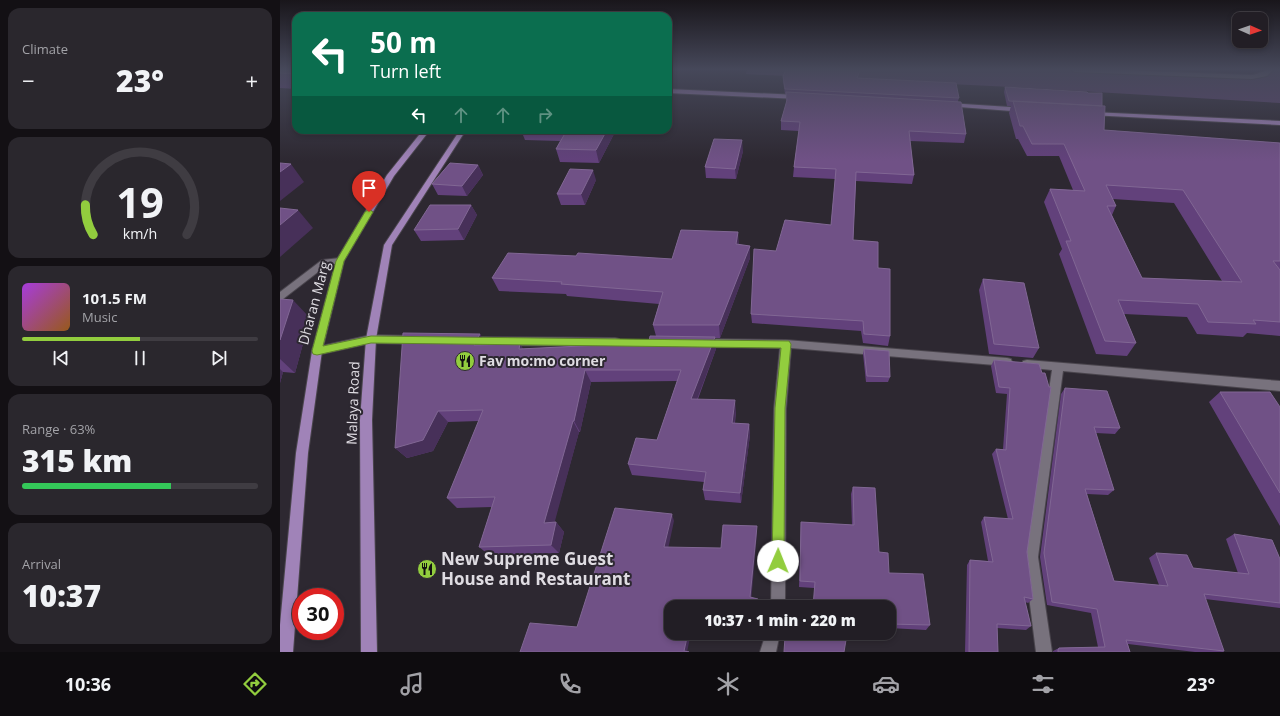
<!DOCTYPE html>
<meta charset="utf-8">
<style>
body{margin:0;font-family:"Open Sans",sans-serif;background:#2a272d;color:#f1f3f6;height:100vh;display:flex;flex-direction:column;font-size:15px;white-space:nowrap}
*{box-sizing:border-box;margin:0}
p{font-size:13px;color:#a2a2a7}
.icon{flex:none;width:22px;height:22px;fill:none;stroke:currentColor;stroke-width:2;stroke-linecap:round;stroke-linejoin:round}
.map{position:relative;flex:1;overflow:hidden}
.side{display:flex;flex-direction:column;gap:8px;padding:8px;background:#131014;width:280px}
.side>*{flex:none}
.guide{position:absolute;left:12px;top:12px;width:380px;height:122px;border-radius:12px;box-shadow:0 2px 6px #0003,0 0 0 1px #3f3c42;background:#0b6e4f;color:#fff;overflow:hidden}
.needle{width:26px;rotate:92deg}
.fabs{position:absolute;left:952px;top:12px;display:grid;gap:8px}
.fabs a{display:grid;place-items:center;width:36px;height:36px;border-radius:8px;background:#221e25;box-shadow:0 2px 6px #0003,0 0 0 1px #3f3c42;font-size:20px}
.speed{position:absolute;left:12px;top:588px;display:flex;gap:8px;font-size:20px;font-weight:700;text-align:center}
.speed>*{display:grid;place-content:center;width:52px;height:52px;border-radius:50%;background:#221e25;box-shadow:0 2px 6px #0003,0 0 0 1px #3f3c42;line-height:1}
.speed .limit{border:6px solid #d22;background:#fff;color:#111}
.pin{position:absolute;display:grid;place-items:center;width:34px;height:34px;color:#fff;margin:-41px -17px;border-radius:50% 50% 50% 0;rotate:-45deg;box-shadow:0 0 4px #0007}
.pin .icon{rotate:45deg}
.me{position:absolute;width:44px;margin:-22px;rotate:1deg;stroke-linejoin:round;filter:drop-shadow(0 0 3px #0008)}
.turn{display:flex;align-items:center;gap:14px;height:84px;padding:0 12px;font-size:18px}
.turn .icon{width:52px;height:52px;stroke-width:2.5}
.turn b{display:block;font-size:28px;line-height:34px}
.lanes{display:flex;align-items:center;height:38px;padding:0 12px;background:#0003;justify-content:center;gap:20px;direction:ltr}
.lanes .off{opacity:.35}
.big{font-size:30px;font-weight:800;line-height:1.1}
.side .tile{flex:1;display:flex;flex-direction:column;justify-content:center;gap:6px;min-width:0;padding:0 14px;border-radius:12px;background:#2a272d}
.side .dial{align-items:center;gap:0}
.dial svg{height:104px;overflow:visible;fill:none;stroke:#3f3c42;stroke-width:7;stroke-linecap:round;text-anchor:middle}
.dial text{fill:#f1f3f6;stroke:none}
.song{display:flex;align-items:center;gap:12px}
.cover{width:48px;height:48px;border-radius:6px;background:linear-gradient(135deg,hsl(280 70% 55%),hsl(30 70% 35%))}
.played{height:4px;border-radius:2px;background:linear-gradient(90deg,#92cd3e 50%,#3f3c42 50%)}
.keys{display:flex;justify-content:space-around;direction:ltr}
.heat{display:flex;justify-content:space-between;align-items:center;font-size:22px;direction:ltr}
.charge{height:6px;border-radius:3px;background:linear-gradient(90deg,#34c759 63%,#3f3c42 0)}
.trip{position:absolute;left:384px;top:600px;width:232px;height:40px;border-radius:12px;background:#221e25;box-shadow:0 2px 6px #0003,0 0 0 1px #3f3c42;font-weight:800;line-height:40px;text-align:center}
.menu{display:flex;height:64px;justify-content:space-around;align-items:center;background:#0e0c0f;color:#a2a2a7}
.menu .icon{width:28px;height:28px}
.menu .selected{color:#92cd3e}
.menu b{font-size:18px;color:#f1f3f6}
main{display:flex;flex:1;min-height:0}
.map>svg:first-child{display:block}
.green{fill:#5b446d}
.lines{fill:none;stroke-linecap:round;stroke-linejoin:round}
.minor-casing{stroke:#4a454d;stroke-width:2}
.primary-casing{stroke:#4a454d;stroke-width:2}
.minor{fill:#78727d;fill-rule:evenodd}
.primary{fill:#a083b8;fill-rule:evenodd}
.wall{fill:#62417b;fill-rule:evenodd}
.shaded-wall{fill:#473059}
.building{fill:#705186;stroke:#816794;fill-rule:evenodd}
.route{fill:#92cd3e;stroke:#5f8528}
.labels{text-anchor:middle;stroke-width:4;stroke-linejoin:round;paint-order:stroke}
.street-label{font-size:14px;fill:#dfdce2;stroke:#2d2831}
.poi-label{font-size:14px;font-weight:bold;fill:#dfdce2;stroke:#2d2831;text-anchor:start}
.near-poi-label{font-size:17px;font-weight:bold;fill:#dfdce2;stroke:#2d2831;text-anchor:start}
</style>
<main>
<section class="side">
<div class="tile"><p>Climate</p>
<div class="heat"><a>−</a><b class="big">23°</b><a>+</a></div>
</div>
<div class="tile dial"><svg viewBox="0 0 100 80">
<path d="M14 69A42 42 0 1 1 86 69"/>
<path d="M14 69A42 42 0 0 1 8 46" stroke="#92cd3e"/>
<text x="50" y="56" font-size="32" font-weight="700">19</text>
<text x="50" y="72" font-size="11">km/h</text>
</svg></div>
<div class="tile">
<div class="song"><i class="cover"></i><div><b>101.5 FM</b><p>Music</p></div></div>
<div class="played"></div>
<div class="keys"><svg class="icon" aria-label="previous" viewBox="0 0 24 24"><path d="M18 5L8 12l10 7zM5 5v14"/></svg><svg class="icon" aria-label="pause" viewBox="0 0 24 24"><path d="M8 5v14M16 5v14"/></svg><svg class="icon" aria-label="next" viewBox="0 0 24 24"><path d="M6 5l10 7-10 7zM19 5v14"/></svg></div>
</div>
<div class="tile"><p>Range · 63%</p><b class="big">315 km</b><div class="charge"></div></div>
<div class="tile"><p>Arrival</p><b class="big">10:37</b></div>
</section>
<div class="map">
<svg width="1000" height="652" viewBox="0 0 1000 652">
<rect width="100%" height="100%" fill="#2d2831"/>
<path class="green" d="M467,70h328l177,7 16,-4 2,-3h10v33l-269,-16 -265,-13z"/>
<g class="lines">
<defs>
<path id="minor" d="M792,70h43l137,5c8,-1 14,-6 21,-5l-6,6 -15,3 -177,-7z
M60,258l4,3 -1,2 -16,2 -44,34 -3,1v-8l42,-32z
M91,335l44,1 4,1 1,3 -1,3 -4,1 -44,-1 -54,12 -4,-1 -1,-3 1,-3 4,-1z
M191,337l144,1 4,1 1,3 -1,3 -4,1 -144,-1 -4,-1 -1,-3 1,-3z
M423,339l83,1 221,18 4,1 1,3 -1,3 -4,1 -216,-18 -5,61 -1,198h-14l3,-198 6,-61 -77,-1 -4,-1 -1,-3 1,-3z
M747,360l253,21v10l-217,-20 -25,186 14,95h-16l-12,-95 28,-187 -29,-3 -1,-3 1,-3z
M486,633h14l-4,19h-16z"/>
<path id="primary" d="M388,89l131,6 3,2 -3,2 -131,-6z
M668,103l76,5 3,2 -3,2 -78,-6 -1,-1z
M812,112l188,9v4l-190,-10v-2z
M143,130h7l-36,46 -50,85 -22,90 -14,102 -15,199h-13v-27l16,-172 16,-102 24,-90 51,-86z
M180,130h6l-74,115 -16,94 -4,81 5,232h-16l-1,-232 6,-81 18,-94z"/>
</defs>
<use href="#minor" class="minor-casing"/>
<use href="#primary" class="primary-casing"/>
<use href="#minor" class="minor"/>
<use href="#primary" class="primary"/>
</g>
<path class="wall" d="M0,70h16v19l-16,-1z
M506,70h74l-2,8 101,20 -1,3 8,33 -2,9 -54,-2 4,34 -2,9 -56,-3 -3,59 25,28 12,68 -2,10 -25,-3 -2,-12 -109,-8 -1,-9 25,-63 55,-26 4,-46 -42,-2 1,-10 5,-36 -18,-1v-9l5,-17v-10h-1l-2,-13v-5z
M725,87l83,6 14,13 2,24 176,13v193l-33,-3 -4,4 -46,-3 -10,-17 -63,-3 12,29 -9,13 -31,-2 -37,-100 3,-5 -18,-47 6,-13 23,1 -14,-34h-32l-9,-17h-2l-7,-26 2,-7h-4l-3,-14zM833,199l61,4 48,78 -80,-3 -30,-63 4,-9z
M241,130h117l-2,3 -21,-1 -16,31 -39,-1 -4,-13 4,-8 -35,-1z
M463,151l-7,28 -30,-1 -1,-11z
M198,165l5,10 -16,21 -29,-1 -6,-11z
M316,180l-11,25h-24l-4,-11z
M191,205l6,10 -13,25 -43,1 -7,-11z
M459,245l11,1v12l-30,80h-5l1,11 -18,50 38,12 -1,12 14,1 1,11 -9,68 -36,-3 -2,-10 1,-8 -72,-7 -4,-11 29,-24 20,-59 -86,1 -11,50h-1l-25,90h2l8,10 -5,21 -70,2 -10,-8 13,-40 -35,1 -10,-10 32,-77 -31,1 -15,29 -26,7 -12,-10 92,-104h33l3,5 79,-4 47,-4 7,-5 -3,-11 6,-21 -92,-8 -1,-2 -67,-3 -7,-13 84,-22 96,3z
M703,279l56,69 -6,10 -44,-4 -10,-64z
M0,299l30,19 -15,55 -12,-1 -3,11z
M584,349l26,28 -2,5h-22l-3,-28z
M714,360l45,4 -12,188 6,47 -5,4 -3,-1 6,24 -5,4 -29,-2 1,24h-33l2,-87 3,-5 18,1 -7,-39 3,-5 24,2 -16,-65 4,-5h7l4,-55 -11,-1 -5,-27z
M785,388l55,40 -5,6 -19,-1 18,57 -6,5 -21,-1 27,87 45,4 -10,-27 7,-5 37,15 45,5 -12,-34 8,-5 46,25v49l-75,-9 19,52 -1,1h-28l-67,-8 2,8h-77v-1l6,-3 39,-1 -7,-34 -44,-8 -7,-48 21,-163z
M940,392l60,15v119l-71,-124z
M573,487l26,65 10,21 41,52 -4,5 -37,-2v-21l-75,-19 -15,-1 2,-65 51,3 -1,-31z"/>
<path class="shaded-wall" d="M327,130h8v2l-16,31 -3,-13z
M462,140l1,11 -7,28 -1,-10z
M11,164l13,18 -24,19v-29z
M198,165l5,10 -16,21 -5,-10z
M313,170l3,10 -11,25 -4,-11z
M191,205l6,10 -13,25 -6,-11z
M18,210l15,18 -33,29v-32z
M458,232l1,13 -3,-1z
M470,246v12l-30,80 -1,-13z
M13,300l17,18 -15,55 -15,-14v-19z
M200,334l8,12 -14,-1z
M435,337l1,12 -23,61 -2,-11z
M240,344l7,11 -8,-6z
M0,369l3,3 -3,11z
M305,370l6,12 -11,50 -6,-11z
M455,400l1,11 -3,23 -1,-11z
M158,411l10,11 -15,29 -26,7 -12,-10z
M293,421l6,11 -27,100 -8,-9z
M469,424l1,11 -9,68 -1,-10z
M392,514l2,7 -7,33 -3,-7z
M276,522l8,10 -5,21 -8,-8z
M477,526v7l-6,70 -1,-6z
M478,599v8h-2z
M408,633h3l-4,19 -3,-1z"/>
<path class="building" d="M0,70h16v4l-16,-1z
M506,70h74l-3,8 99,5 3,15 -174,-9 -2,-13z
M725,87l82,5 1,1h14v13l-93,-5z
M506,92l175,10 5,32 -57,-3 5,44 -58,-3 -3,68 25,2v26l12,1v67l-26,-2 -1,-13 -112,-7 3,-65 22,2 9,-31 46,5 5,-56 -42,-2 6,-45 -19,-1 6,-21z
M733,101l92,5 -1,24 176,13v118h-7l7,9v52l-27,-2 3,4 -48,-2 -10,-18 -80,-4 18,43 -31,-2 -39,-100h5l-21,-52 35,2 -21,-47h-32l-9,-18h-3zM826,185l77,5 59,92 -100,-4 -35,-72h9z
M287,130h40l-11,20 -40,-1z
M434,139l28,1 -7,29 -30,-2z
M0,163l11,1 -11,8z
M170,163l28,2 -16,21 -30,-2z
M290,169l23,1 -12,24h-24z
M150,205h41l-13,24 -44,1z
M0,208l18,2 -18,15z
M401,230l57,2 -2,12 14,2 -31,79h-66l10,-33 -102,-8 1,-2 -70,-4 16,-25 68,3 2,-3 94,6z
M703,279l41,4 15,65 -45,-4z
M0,299l13,1 -13,40z
M123,333l77,1 -6,11 46,-1 -1,5 83,-4v-3l47,-1 1,-5 65,1 -24,62 44,1 -3,23 17,1 -9,69 -37,-3 3,-18 -78,-8 8,-26 21,2 24,-70h-96l-11,51h-1l-29,102 12,-1 -5,23 -72,2 16,-50 -48,1 36,-88 -45,1 -15,29 -28,8z
M584,349l25,2 1,26 -23,-1z
M714,360l45,4 3,9h3l4,14h2l-24,165 6,47 -9,-2 7,29 -34,-2 1,28h-29l1,-92 23,2 -9,-45 29,2 -17,-70 10,1 4,-62 -11,-1z
M785,388l42,3 13,37 -26,-1 20,63 -29,-1 29,92 54,5 -12,-33 31,2 6,13 56,6 -15,-40 38,6 8,19v44l-76,-9 20,57 -98,-11 4,12h-72v-2l1,-2 46,-1 -8,-38 -45,-7 -8,-49z
M940,392h50l10,15v86z
M573,487l22,1 4,64 9,1 1,20 34,1 7,51 -41,-1v-17h-76l2,-25 -15,-1 1,-59 53,3z
M335,508l57,6 -8,33 57,1 2,-23 34,1 -7,71 8,2 -2,8h-85v26h17l-4,18 5,1h-169l10,-29 47,4z
M530,633h14l22,7 -2,12h-60l1,-15 24,2z"/>
<linearGradient id="sky" x2="0" y2="1"><stop stop-color="#19161b"/><stop offset="0.43" stop-color="#46485a"/><stop offset="1" stop-color="#46485a" stop-opacity="0"/></linearGradient>
<rect width="1000" height="161" fill="url(#sky)"/>
<path class="route" d="M89,209l4,3 -29,49 -21,85 48,-10 418,5 2,3 -6,64 -1,153 -1,5 -5,1 -4,-1 -2,-5 3,-153 6,-60 -410,-5 -54,12 -4,-1 -1,-3 24,-90 29,-49z"/>
<defs>
<symbol id="restaurant-disc" viewBox="-11 -11 22 22"><circle r="9.5" fill="#92cd3e" stroke="#2d2831"/><path d="M-5-6h1v4h1v-4h1v4h1v-4h1v5L-1.5 .5V6h-2V.5L-5-1ZM5-6V6H3V1.5H1.5Q1.5-4 5-6Z" fill="#111"/></symbol>
</defs>
<g fill-rule="evenodd">
<use href="#restaurant-disc" x="174" y="350" width="22" height="22"/>
<use href="#restaurant-disc" x="136" y="558" width="22" height="22"/>
</g>
<g class="labels">
<g class="street-label">
<text transform="translate(34 303) rotate(-75)" y="5">Dharan Marg</text>
<text transform="translate(73 403) rotate(-88)" y="5">Malaya Road</text>
</g>
<g class="poi-label">
<text x="199" y="366">Fav mo:mo corner</text>
</g>
<g class="near-poi-label">
<text x="161" y="565">New Supreme Guest<tspan x="161" dy="20">House and Restaurant</tspan></text>
</g>
</g>
</svg>
<div class="fabs">
<a><svg class="needle" viewBox="-14 -14 28 28"><path d="M0-13l5 13h-10z" fill="#e53935"/><path d="M0 13l5-13h-10z" fill="#a2a2a7"/></svg></a>
</div>
<div class="speed"><div class="limit">30</div></div>
<div class="pin" style="left:89px;top:212px;background:#d93025"><svg class="icon" aria-label="arrive" viewBox="0 0 24 24"><path d="M6 21V4h12l-3 4 3 4H6"/></svg></div>
<svg class="me" style="left:498px;top:561px" viewBox="-20 -20 40 40"><circle r="19" fill="#fff"/><path d="M0-13L10 11 0 6-10 11z" fill="#92cd3e"/></svg>
<div class="trip">10:37 · 1 min · 220 m</div>
<div class="guide">
<div class="turn"><svg class="icon" aria-label="left" viewBox="0 0 24 24"><path d="M17 20v-9H6M10 6l-5 5 5 5"/></svg><div><b>50 m</b>Turn left</div></div>
<div class="lanes"><svg class="icon" aria-label="left" viewBox="0 0 24 24"><path d="M17 20v-9H6M10 6l-5 5 5 5"/></svg><svg class="icon off" aria-label="ahead" viewBox="0 0 24 24"><path d="M12 20V5M6 11l6-6 6 6"/></svg><svg class="icon off" aria-label="ahead" viewBox="0 0 24 24"><path d="M12 20V5M6 11l6-6 6 6"/></svg><svg class="icon off" aria-label="right" viewBox="0 0 24 24"><path d="M7 20v-9h11M14 6l5 5-5 5"/></svg></div>
</div>
</div>
</main>
<nav class="menu">
<b>10:36</b>
<svg class="icon selected" aria-label="directions" viewBox="0 0 24 24"><path d="M12 3l9 9-9 9-9-9zM9 14v-3h6M13 9l2 2-2 2"/></svg>
<svg class="icon" aria-label="music" viewBox="0 0 24 24"><path d="M9 18V5l10-2v13"/><circle cx="6" cy="18" r="3"/><circle cx="16" cy="16" r="3"/></svg>
<svg class="icon" aria-label="phone" viewBox="0 0 24 24"><path d="M5 4h4l2 5-3 2q2 4 5 5l2-3 5 2v4C11 20 4 13 5 4z"/></svg>
<svg class="icon" aria-label="climate" viewBox="0 0 24 24"><path d="M12 3v18M4 7l16 10M4 17L20 7"/></svg>
<svg class="icon" aria-label="car" viewBox="0 0 24 24"><path d="M5 17H2v-5l4-1 3-4h7l3 4 3 1v5h-3M9 17h6M6 11h13"/><circle cx="7" cy="17" r="2"/><circle cx="17" cy="17" r="2"/></svg>
<svg class="icon" aria-label="filters" viewBox="0 0 24 24"><path d="M4 7h16M4 17h16"/><circle cx="9" cy="7" r="2"/><circle cx="15" cy="17" r="2"/></svg>
<b>23°</b>
</nav>
